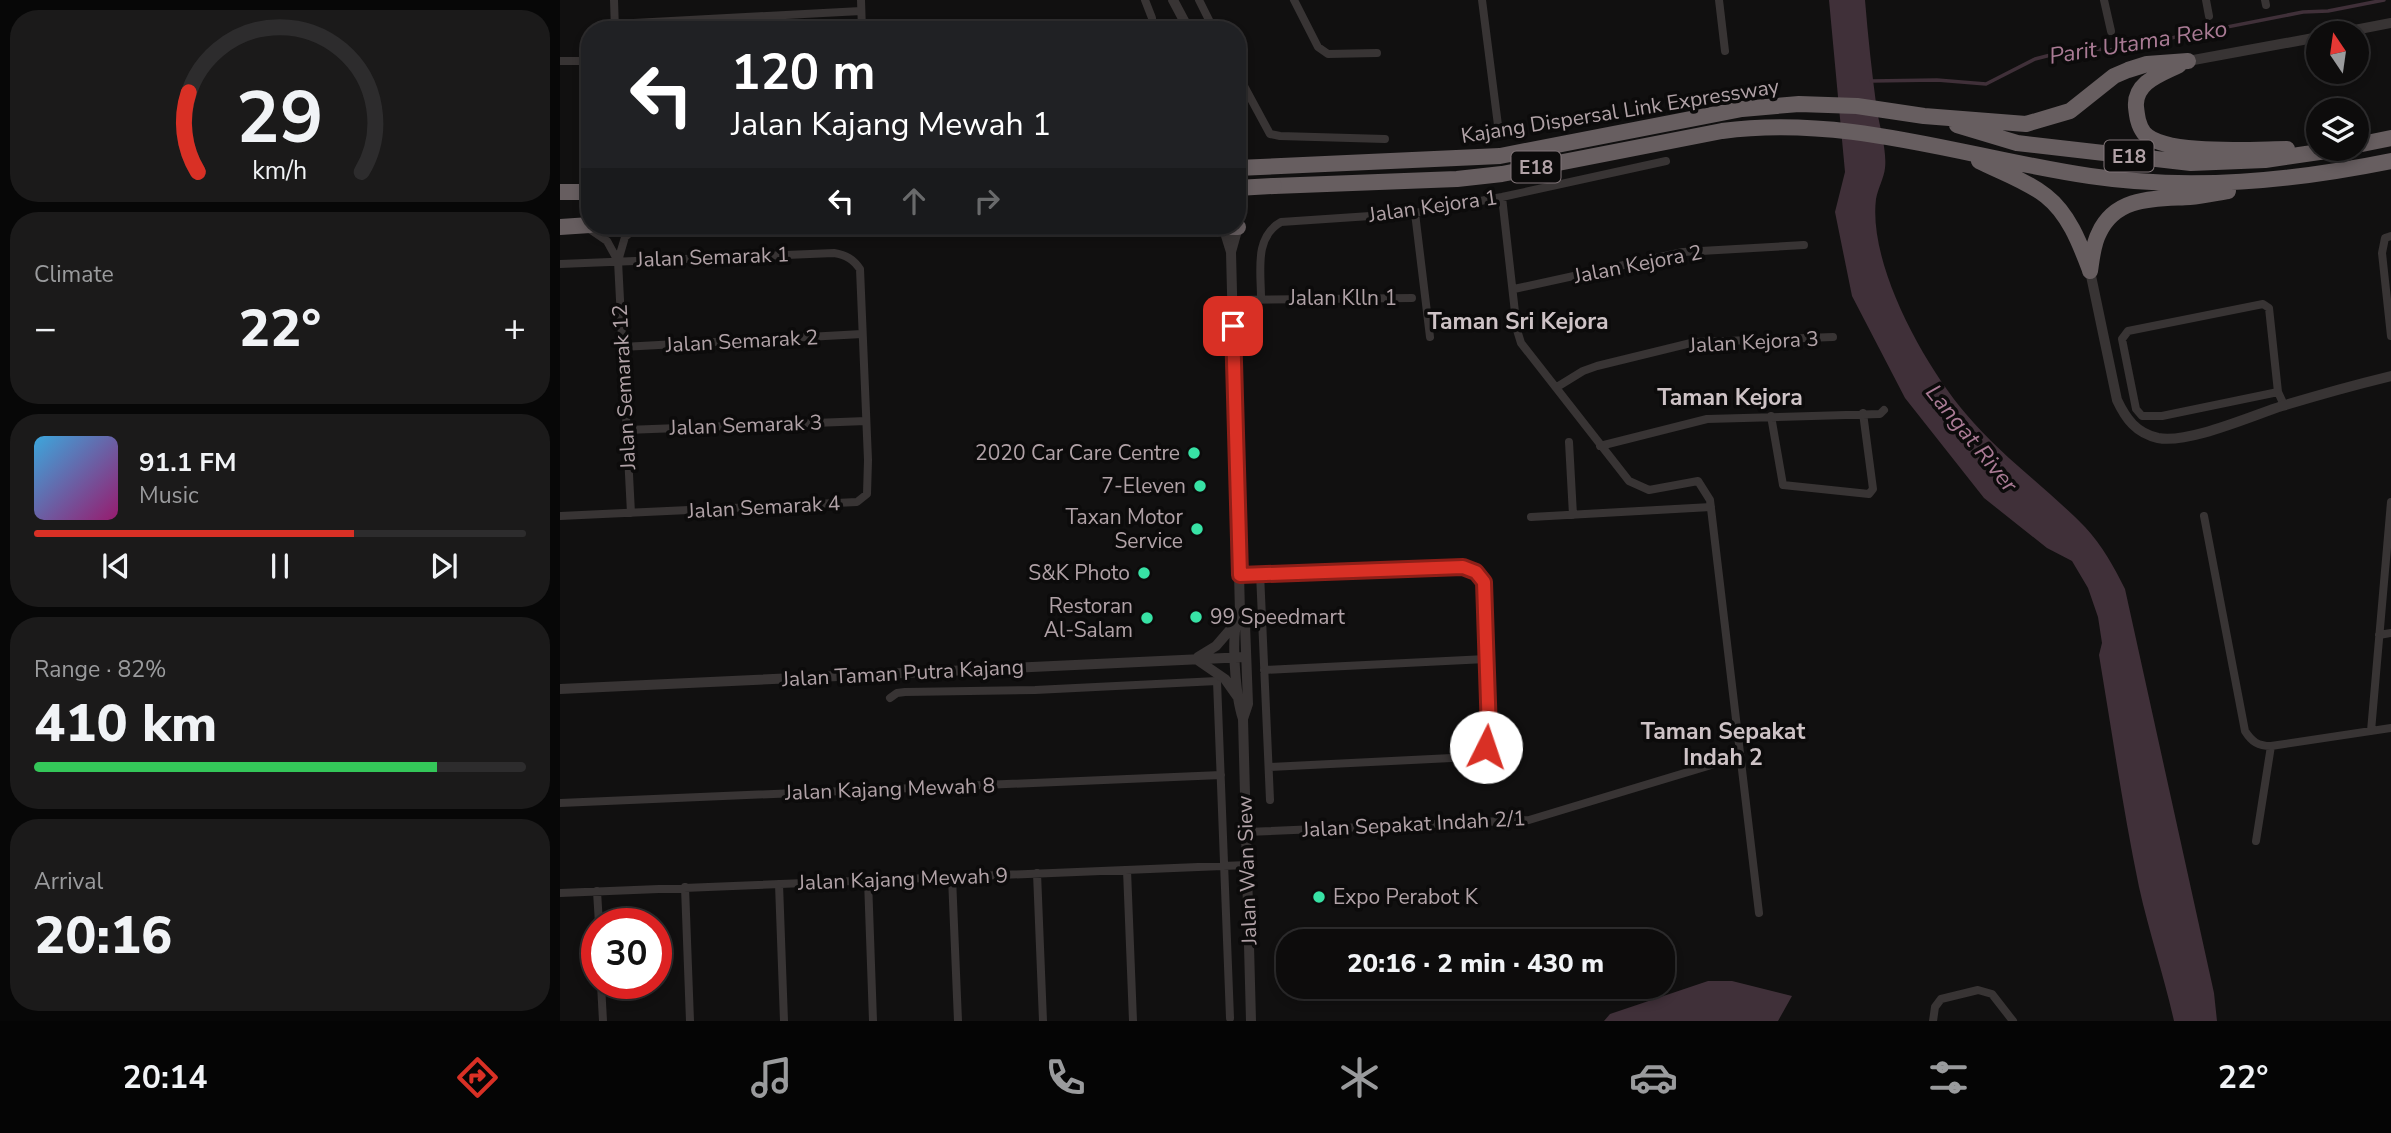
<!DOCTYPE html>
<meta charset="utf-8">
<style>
body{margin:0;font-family:"Nunito Sans",sans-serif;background:#1b1a1a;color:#f1f3f6;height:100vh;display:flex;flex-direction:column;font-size:26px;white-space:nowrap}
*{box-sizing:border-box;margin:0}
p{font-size:23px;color:#9a9b9d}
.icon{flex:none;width:38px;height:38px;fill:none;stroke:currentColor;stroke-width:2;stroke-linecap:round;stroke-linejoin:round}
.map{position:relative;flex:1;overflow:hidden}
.side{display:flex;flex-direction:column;gap:10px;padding:10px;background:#070707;width:560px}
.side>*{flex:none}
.hud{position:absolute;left:21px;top:21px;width:665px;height:214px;border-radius:28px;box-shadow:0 4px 10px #0003,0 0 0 2px #2d2c2d;background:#202124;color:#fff;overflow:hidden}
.needle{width:46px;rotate:347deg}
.buttons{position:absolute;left:1746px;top:21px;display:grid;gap:14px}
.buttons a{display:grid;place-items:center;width:63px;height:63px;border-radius:50%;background:#0d0c0c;box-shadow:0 4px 10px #0003,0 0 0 2px #2d2c2d;font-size:35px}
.speed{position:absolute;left:21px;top:908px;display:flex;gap:14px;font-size:35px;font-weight:700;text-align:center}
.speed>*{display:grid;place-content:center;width:91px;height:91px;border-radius:50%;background:#0d0c0c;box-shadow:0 4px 10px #0003,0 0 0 2px #2d2c2d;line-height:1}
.speed .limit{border:10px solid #d22;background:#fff;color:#111}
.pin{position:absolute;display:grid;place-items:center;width:60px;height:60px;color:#fff;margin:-30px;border-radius:14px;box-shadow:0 4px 10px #0006}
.me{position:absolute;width:77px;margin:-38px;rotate:4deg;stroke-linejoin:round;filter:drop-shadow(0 0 5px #0008)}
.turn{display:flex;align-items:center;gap:24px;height:147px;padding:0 35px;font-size:32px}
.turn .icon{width:91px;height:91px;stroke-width:2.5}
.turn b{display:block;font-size:49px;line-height:60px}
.lanes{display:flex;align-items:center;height:66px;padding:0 35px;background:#0003;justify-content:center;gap:35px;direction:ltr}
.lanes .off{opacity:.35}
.big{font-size:52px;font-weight:800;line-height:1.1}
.side .card{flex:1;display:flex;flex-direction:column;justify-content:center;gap:10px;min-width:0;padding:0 24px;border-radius:28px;background:#1b1a1a}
.side .dial{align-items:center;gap:0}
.dial svg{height:182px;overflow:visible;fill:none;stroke:#2d2c2d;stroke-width:7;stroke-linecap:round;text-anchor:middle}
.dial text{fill:#f1f3f6;stroke:none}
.song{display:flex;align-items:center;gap:21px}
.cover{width:84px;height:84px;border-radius:10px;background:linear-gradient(135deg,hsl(200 70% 55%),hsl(320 70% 35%))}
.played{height:7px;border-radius:4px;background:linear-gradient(90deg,#d93025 65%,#2d2c2d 65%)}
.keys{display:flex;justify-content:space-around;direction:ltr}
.heat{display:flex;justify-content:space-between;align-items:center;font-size:38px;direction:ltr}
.charge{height:10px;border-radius:5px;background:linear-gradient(90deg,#34c759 82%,#2d2c2d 0)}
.trip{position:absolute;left:716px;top:929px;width:399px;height:70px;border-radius:28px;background:#0d0c0c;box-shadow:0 4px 10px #0003,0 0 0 2px #2d2c2d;font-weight:800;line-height:70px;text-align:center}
.tabs{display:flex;height:112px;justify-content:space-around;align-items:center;background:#050505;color:#9a9b9d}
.tabs .icon{width:49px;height:49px}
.tabs .on{color:#d93025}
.tabs b{font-size:32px;color:#f1f3f6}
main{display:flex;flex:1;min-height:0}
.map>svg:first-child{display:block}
.water{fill:#403039}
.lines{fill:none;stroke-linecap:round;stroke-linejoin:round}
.stream{stroke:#403039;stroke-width:3.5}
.minor{stroke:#383434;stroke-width:8}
.tertiary{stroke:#383434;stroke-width:10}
.motorway{stroke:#675e60;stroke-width:16}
.motorway-bridge{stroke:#675e60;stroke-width:16}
.route-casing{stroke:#8d1f18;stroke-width:18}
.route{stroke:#d93025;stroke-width:12}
.poi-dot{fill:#38e2a5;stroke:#0c0b0b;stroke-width:2.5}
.labels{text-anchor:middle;stroke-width:7;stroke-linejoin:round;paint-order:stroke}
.shield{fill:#0c0b0b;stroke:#807578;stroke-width:2}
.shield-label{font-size:19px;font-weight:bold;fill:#b1a2a7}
.street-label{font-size:21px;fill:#b1a2a7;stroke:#0c0b0b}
.poi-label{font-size:21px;fill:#b1a2a7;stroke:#0c0b0b;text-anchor:end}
.water-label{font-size:23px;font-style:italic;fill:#aa7b95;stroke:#0c0b0b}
.neighbourhood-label{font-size:23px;font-weight:bold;fill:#cec3c6;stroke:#0c0b0b}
</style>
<main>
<section class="side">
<div class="card dial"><svg viewBox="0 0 100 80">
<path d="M14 69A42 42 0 1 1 86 69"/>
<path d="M14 69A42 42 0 0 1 10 34" stroke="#d93025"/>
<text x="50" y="56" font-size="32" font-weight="700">29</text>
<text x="50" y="72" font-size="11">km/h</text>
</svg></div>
<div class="card"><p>Climate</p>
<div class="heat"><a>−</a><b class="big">22°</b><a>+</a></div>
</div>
<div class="card">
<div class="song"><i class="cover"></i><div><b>91.1 FM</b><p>Music</p></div></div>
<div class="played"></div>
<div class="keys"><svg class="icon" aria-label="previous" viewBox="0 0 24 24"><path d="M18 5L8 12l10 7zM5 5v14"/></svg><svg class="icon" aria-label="pause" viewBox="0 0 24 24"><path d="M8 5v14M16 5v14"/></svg><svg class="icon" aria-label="next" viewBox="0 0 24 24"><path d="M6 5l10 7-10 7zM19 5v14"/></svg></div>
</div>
<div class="card"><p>Range · 82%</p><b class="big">410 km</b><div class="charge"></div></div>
<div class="card"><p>Arrival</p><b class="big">20:16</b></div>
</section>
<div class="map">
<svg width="1831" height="1021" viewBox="0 0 1831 1021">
<rect width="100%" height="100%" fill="#111010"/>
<path class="water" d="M1269,0h36c3,37 7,74 12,111 3,16 10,41 8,57 -1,10 -7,20 -9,31 -8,65 48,166 90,215 36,43 81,74 119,113 17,18 29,40 40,62l89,404 3,28h-43c-10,-45 -25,-89 -35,-134 -16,-77 -27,-155 -40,-232l3,-12 -4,-26 -10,-29 -16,-27 -25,-13 -63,-50 -79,-100 -53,-102 -17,-84 10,-40z
M1172,981l60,15 -14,25h-174l6,-7 98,-33z"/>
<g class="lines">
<path class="stream" d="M1311,81l66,-1 49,4 49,-25 43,-11 32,2 193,-38 25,-1 56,-11"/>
<path class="minor" d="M54,0l1,30
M301,0l1,30
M585,0l7,18v9l-4,3
M639,0l15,30
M734,0l24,47 10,7 49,-1
M922,0l17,133
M1159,0l6,51
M1544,0l7,31
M1646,0l3,16
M1705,0l1,5
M55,24l246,-13
M0,61h30
M677,73l33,61 10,2 105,3
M942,197l15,133 4,13 108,138 20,9 49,-9 12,19 49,413
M855,213l15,124
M25,226l22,15 11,20
M1831,236l-6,2 -3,15 9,83
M0,264l274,-11c12,2 19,6 26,16l8,191 -1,34 -10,8 -297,14
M954,289l169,-37 121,-7
M701,298c0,-27 -7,-61 20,-76l134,-9 87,-16 164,-36
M672,300l180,-2
M62,347l240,-13
M997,387l26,-16 14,-5 98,-24 138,-5
M1718,392l-116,24h-20l-6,-7 -14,-70 6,-8 135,-27 6,4 9,84 6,13
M1211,416l12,69 86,9 4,-5 -10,-76
M66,430l240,-9
M1009,442l4,73
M1040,446l107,-27 173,-5 4,-4
M71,513l-13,-252 7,-24 13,-11
M1644,516l41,215c7,11 13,15 26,15l120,-18
M971,517l180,-10
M700,573l10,227
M680,575l223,-8 13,5 8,9 5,151 -3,15 -14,10 -203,10
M1819,635l12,-2
M704,670l222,-11
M330,698l7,-5 8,-1 130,-2 182,-9 13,337
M1811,731l20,-229
M0,803l661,-28
M686,832l283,-12 212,-64
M1696,841l15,-95
M567,870l6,151
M477,873l6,148
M392,877l6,144
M308,880l5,141
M219,884l5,137
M125,887l5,134
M37,891l2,33
M0,893l687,-28
M41,984l2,37
M1373,1021l2,-14 6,-8 37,-9 14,4 21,27"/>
<path class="tertiary" d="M613,0l16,30
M1779,33l52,-10
M1628,61l131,-24
M663,226l8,26 9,361 5,11 3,80 -5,15 8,302
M671,252l7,-25 -1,-57
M1530,271l27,129c9,19 19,33 41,38 30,6 93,-22 124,-32 36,-11 72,-21 109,-30
M680,613c-11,18 -4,85 3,106
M638,657l18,-11 19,-22
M636,659l29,20 12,17
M0,689l686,-32"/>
<path class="motorway" d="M1619,65c-18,9 -45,17 -43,42 1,9 2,18 8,26 20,23 112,16 143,16
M1397,125l60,18 174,20 74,-3 75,-11
M1797,145l34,-7
M1419,161c22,11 48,20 67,35 23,18 34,48 44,74
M677,168l263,-12 242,-47 57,-5 58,2 67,10 102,8 44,-13 44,-35 14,-6 19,-6 41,-3
M714,186l183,-7 45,-5 220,-43c126,-17 245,27 368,45 101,15 202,5 301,-15
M0,192h30
M563,226l115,1
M0,227l30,-2
M1530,271c2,-13 3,-27 9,-38 17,-37 56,-34 91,-36 13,-1 26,-4 38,-6"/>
<path class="motorway-bridge" d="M677,188l37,-2"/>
</g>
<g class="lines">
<defs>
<path id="route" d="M673,326l7,249 223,-8 13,5 8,10 5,150 -3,15"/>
</defs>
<use href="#route" class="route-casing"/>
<use href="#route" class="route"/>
</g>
<g class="poi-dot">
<circle cx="634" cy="453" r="7"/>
<circle cx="640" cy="486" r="7"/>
<circle cx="637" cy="529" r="7"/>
<circle cx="584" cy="573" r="7"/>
<circle cx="636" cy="617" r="7"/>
<circle cx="587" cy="618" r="7"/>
<circle cx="759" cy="897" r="7"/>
</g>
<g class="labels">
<g class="shield">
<rect x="1544.5" y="140.5" width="49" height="31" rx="5"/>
<rect x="951.5" y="151.5" width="49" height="31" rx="5"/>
</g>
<g class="shield-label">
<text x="1569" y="163">E18</text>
<text x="976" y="174">E18</text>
</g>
<g class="street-label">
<text transform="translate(1060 111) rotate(-9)" y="7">Kajang Dispersal Link Expressway</text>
<text transform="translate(873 206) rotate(-8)" y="7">Jalan Kejora 1</text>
<text transform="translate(153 257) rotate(-2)" y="7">Jalan Semarak 1</text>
<text transform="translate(1078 264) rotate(-11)" y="7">Jalan Kejora 2</text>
<text x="783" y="305">Jalan Klln 1</text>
<text transform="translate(182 341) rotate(-3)" y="7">Jalan Semarak 2</text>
<text transform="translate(1194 342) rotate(-3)" y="7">Jalan Kejora 3</text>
<text transform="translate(64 387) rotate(-93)" y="7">Jalan Semarak 12</text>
<text transform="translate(186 425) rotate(-2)" y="7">Jalan Semarak 3</text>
<text transform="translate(204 507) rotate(-3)" y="7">Jalan Semarak 4</text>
<text transform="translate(343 673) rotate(-3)" y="7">Jalan Taman Putra Kajang</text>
<text transform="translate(330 789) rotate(-2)" y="7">Jalan Kajang Mewah 8</text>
<text transform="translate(854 824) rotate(-3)" y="7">Jalan Sepakat Indah 2/1</text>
<text transform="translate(687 870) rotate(-92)" y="7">Jalan Wan Siew</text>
<text transform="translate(343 879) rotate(-2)" y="7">Jalan Kajang Mewah 9</text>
</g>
<g class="poi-label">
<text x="620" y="460">2020 Car Care Centre</text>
<text x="626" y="493">7-Eleven</text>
<text x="623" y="524">Taxan Motor<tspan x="623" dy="24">Service</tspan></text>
<text x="570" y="580">S&amp;K Photo</text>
<text x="573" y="613">Restoran<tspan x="573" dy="24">Al-Salam</tspan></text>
<text x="650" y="624" text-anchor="start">99 Speedmart</text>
<text x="773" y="904" text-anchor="start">Expo Perabot K</text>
</g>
<g class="water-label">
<text transform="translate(1578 42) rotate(-9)" y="8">Parit Utama Reko</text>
<text transform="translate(1412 438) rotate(51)" y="8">Langat River</text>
</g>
<g class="neighbourhood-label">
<text x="958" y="329">Taman Sri Kejora</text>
<text x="1170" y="405">Taman Kejora</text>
<text x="1163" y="739">Taman Sepakat<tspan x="1163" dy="26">Indah 2</tspan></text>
</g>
</g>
</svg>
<div class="buttons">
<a><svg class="needle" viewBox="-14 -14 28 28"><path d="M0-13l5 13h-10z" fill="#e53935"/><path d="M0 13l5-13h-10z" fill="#9a9b9d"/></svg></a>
<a><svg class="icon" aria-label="layers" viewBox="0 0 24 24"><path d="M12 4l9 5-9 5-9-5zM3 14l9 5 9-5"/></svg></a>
</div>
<div class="speed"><div class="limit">30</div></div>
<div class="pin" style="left:673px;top:326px;background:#d93025"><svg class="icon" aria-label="arrive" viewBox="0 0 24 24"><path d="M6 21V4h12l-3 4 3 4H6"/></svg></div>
<svg class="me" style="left:926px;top:747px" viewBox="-20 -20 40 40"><circle r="19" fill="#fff"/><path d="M0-13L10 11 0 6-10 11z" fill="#d93025"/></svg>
<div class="trip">20:16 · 2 min · 430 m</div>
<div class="hud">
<div class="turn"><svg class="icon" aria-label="left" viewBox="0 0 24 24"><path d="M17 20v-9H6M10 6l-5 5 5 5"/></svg><div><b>120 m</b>Jalan Kajang Mewah 1</div></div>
<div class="lanes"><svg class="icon" aria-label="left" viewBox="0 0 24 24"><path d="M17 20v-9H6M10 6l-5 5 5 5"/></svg><svg class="icon off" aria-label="ahead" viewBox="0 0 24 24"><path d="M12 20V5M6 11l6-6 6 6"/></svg><svg class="icon off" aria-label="right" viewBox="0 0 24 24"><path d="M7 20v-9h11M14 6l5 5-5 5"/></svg></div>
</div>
</div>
</main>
<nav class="tabs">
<b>20:14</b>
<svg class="icon on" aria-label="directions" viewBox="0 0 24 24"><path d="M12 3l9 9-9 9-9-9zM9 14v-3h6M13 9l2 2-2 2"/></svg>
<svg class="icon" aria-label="music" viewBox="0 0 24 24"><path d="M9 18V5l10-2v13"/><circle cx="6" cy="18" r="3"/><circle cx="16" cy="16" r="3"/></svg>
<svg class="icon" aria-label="phone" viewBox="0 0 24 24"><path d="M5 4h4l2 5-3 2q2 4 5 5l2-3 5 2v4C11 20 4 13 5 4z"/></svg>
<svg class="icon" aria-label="climate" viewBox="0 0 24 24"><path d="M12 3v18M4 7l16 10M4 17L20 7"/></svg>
<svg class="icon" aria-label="car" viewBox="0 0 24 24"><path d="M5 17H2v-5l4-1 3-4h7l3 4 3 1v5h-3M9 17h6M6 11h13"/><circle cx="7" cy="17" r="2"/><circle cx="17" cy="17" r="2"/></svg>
<svg class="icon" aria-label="filters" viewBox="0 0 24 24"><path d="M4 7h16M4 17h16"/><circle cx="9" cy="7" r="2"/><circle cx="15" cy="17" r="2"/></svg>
<b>22°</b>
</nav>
